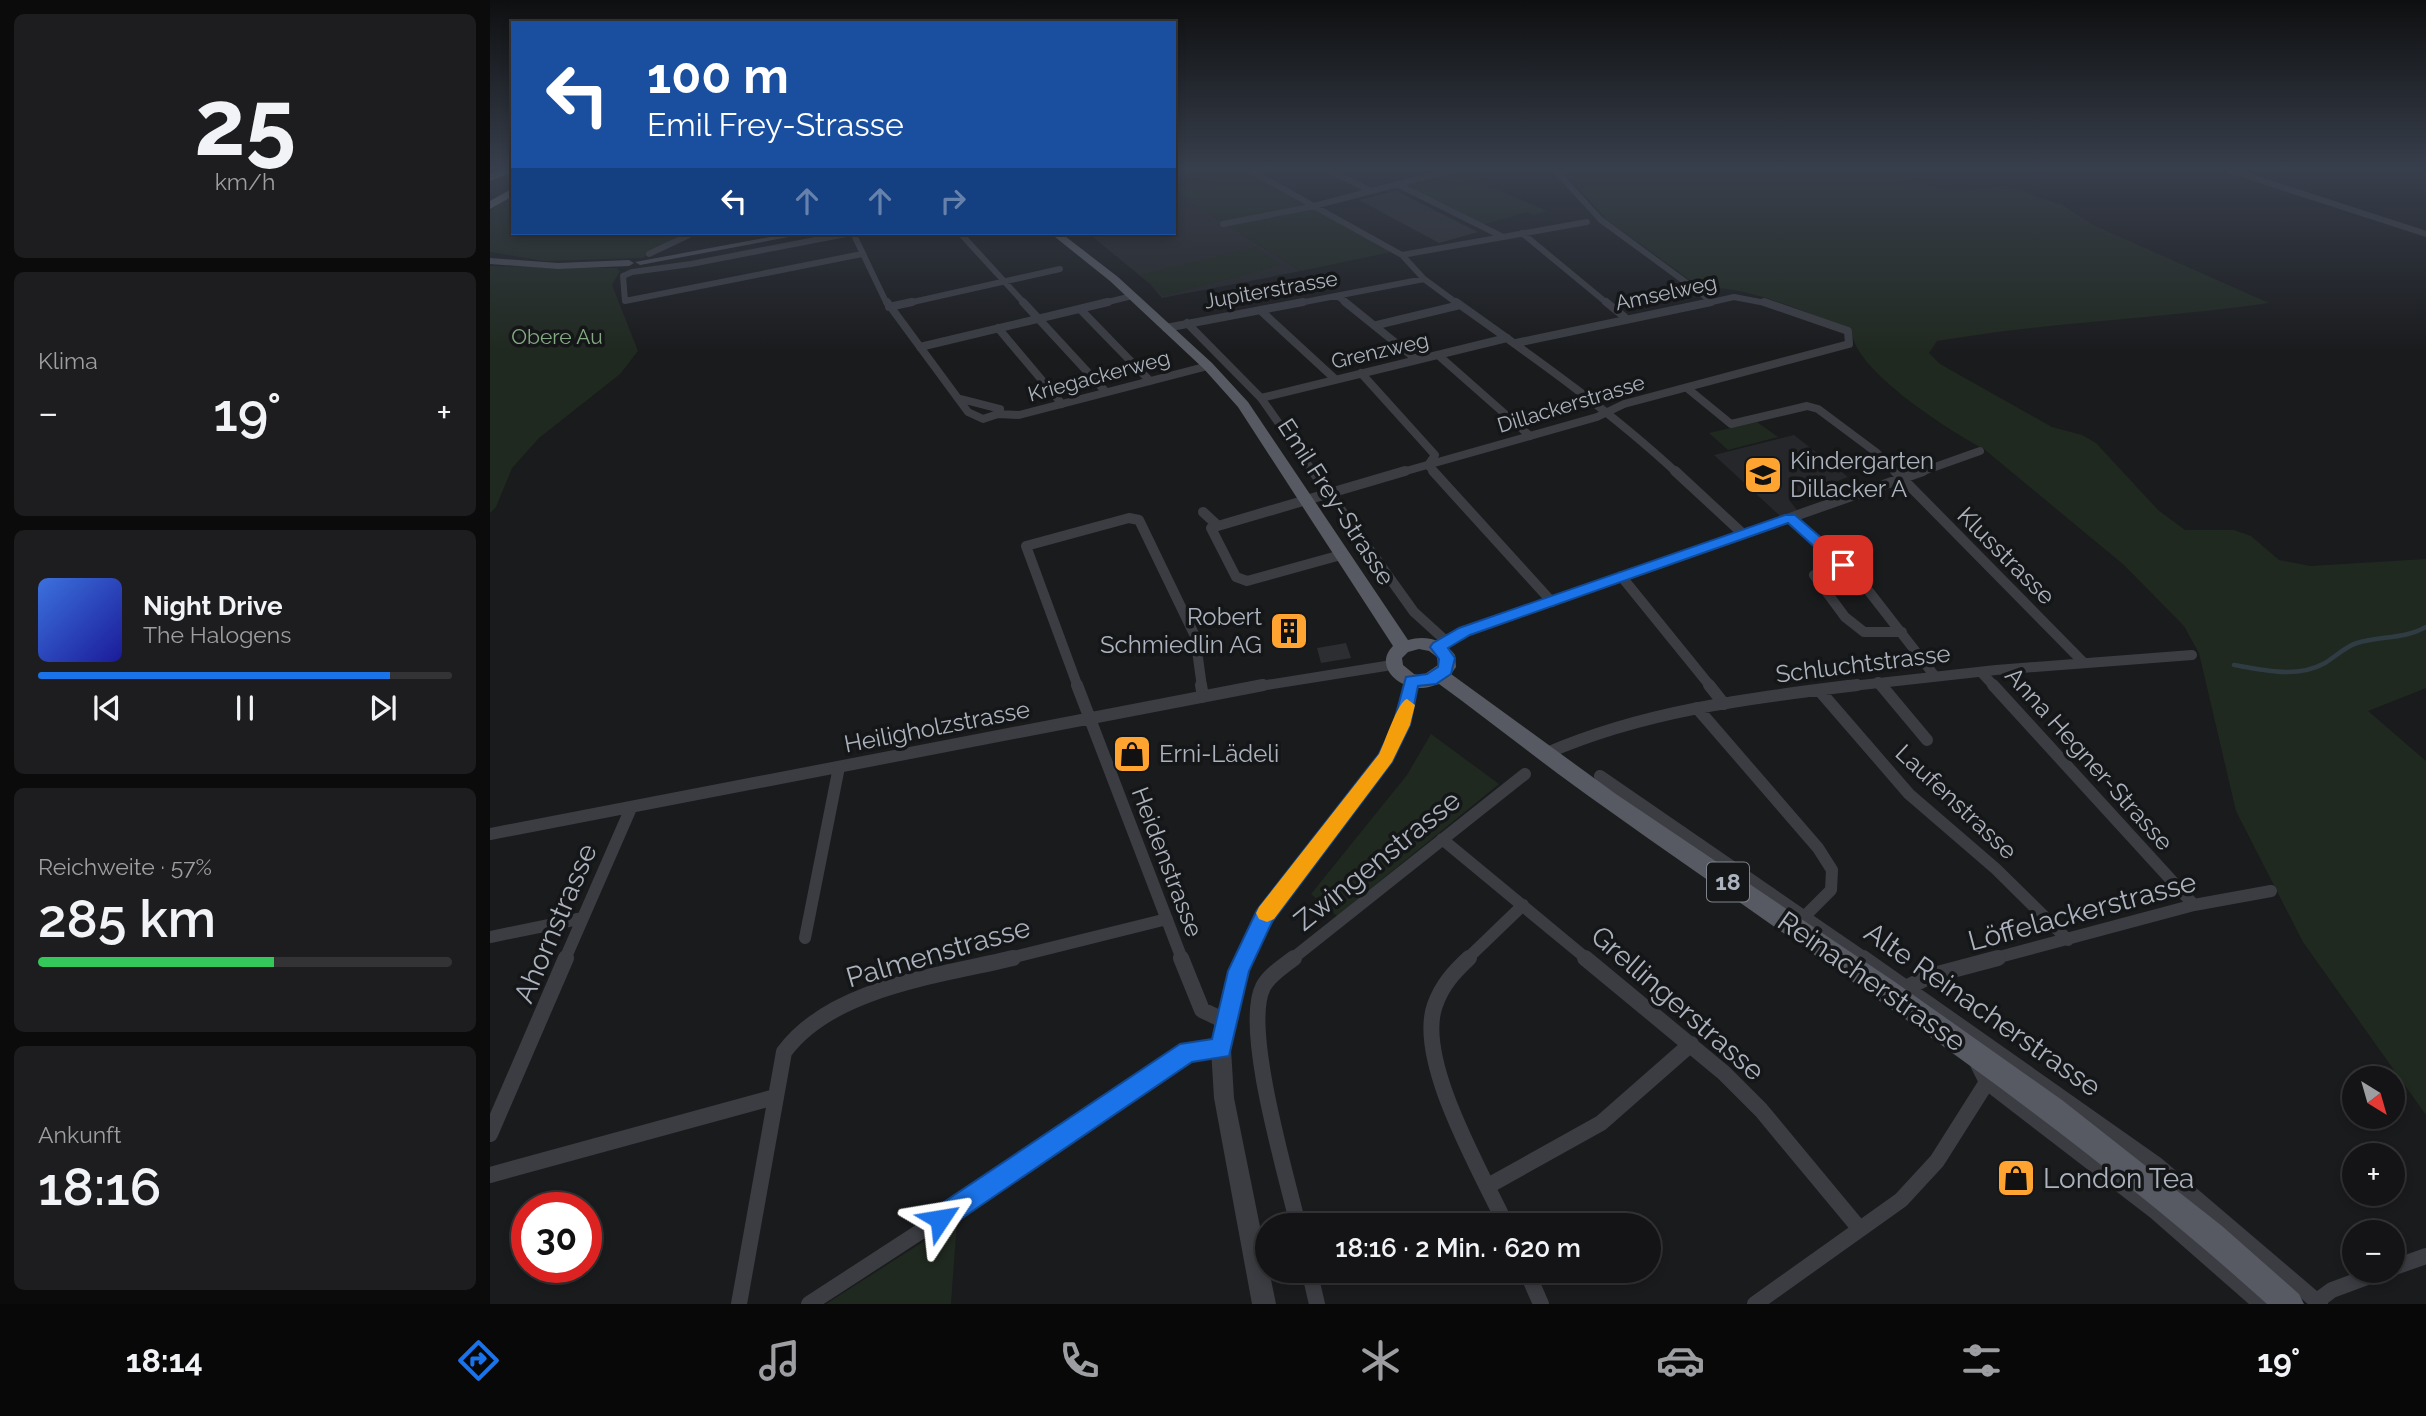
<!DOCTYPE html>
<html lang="de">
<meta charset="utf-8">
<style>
body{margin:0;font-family:Raleway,sans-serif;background:#1d1d1f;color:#f1f3f6;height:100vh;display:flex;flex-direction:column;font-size:26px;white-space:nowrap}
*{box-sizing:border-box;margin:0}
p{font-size:23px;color:#9d9ea1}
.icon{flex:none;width:38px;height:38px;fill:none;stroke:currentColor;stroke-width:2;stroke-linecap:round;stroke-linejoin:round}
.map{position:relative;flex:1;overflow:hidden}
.drawer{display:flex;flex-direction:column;gap:14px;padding:14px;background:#0b0b0c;width:490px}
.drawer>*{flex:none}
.banner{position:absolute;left:21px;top:21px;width:665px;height:214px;border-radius:0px;box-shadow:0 4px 10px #0003,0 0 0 2px #333335;background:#1a4fa0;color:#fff;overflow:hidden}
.needle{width:46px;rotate:143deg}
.fabs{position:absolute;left:1852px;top:1066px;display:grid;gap:14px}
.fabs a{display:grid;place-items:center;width:63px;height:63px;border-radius:50%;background:#141416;box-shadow:0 4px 10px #0003,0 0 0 2px #333335;font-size:35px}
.speed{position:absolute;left:21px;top:1192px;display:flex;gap:14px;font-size:35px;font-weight:700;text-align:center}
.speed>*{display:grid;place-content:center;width:91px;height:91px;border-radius:50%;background:#141416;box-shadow:0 4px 10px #0003,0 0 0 2px #333335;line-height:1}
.speed .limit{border:10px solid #d22;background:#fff;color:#111}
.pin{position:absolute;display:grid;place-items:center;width:60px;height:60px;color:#fff;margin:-30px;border-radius:14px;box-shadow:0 4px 10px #0006}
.me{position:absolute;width:77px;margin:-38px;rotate:57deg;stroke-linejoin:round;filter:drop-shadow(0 0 5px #0008)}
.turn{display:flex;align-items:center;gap:24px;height:147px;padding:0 21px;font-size:32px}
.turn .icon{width:91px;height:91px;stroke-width:2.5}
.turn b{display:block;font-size:49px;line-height:60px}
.lanes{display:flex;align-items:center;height:66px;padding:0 21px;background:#0003;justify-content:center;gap:35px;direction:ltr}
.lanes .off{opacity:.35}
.big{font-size:52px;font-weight:600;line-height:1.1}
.drawer .widget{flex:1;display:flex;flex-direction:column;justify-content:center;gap:10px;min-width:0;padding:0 24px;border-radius:10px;background:#1d1d1f}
.drawer .dial{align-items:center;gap:0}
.dial b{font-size:91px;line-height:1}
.song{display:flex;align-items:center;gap:21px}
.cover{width:84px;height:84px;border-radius:10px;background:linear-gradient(135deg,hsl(220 70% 55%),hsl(240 70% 35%))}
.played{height:7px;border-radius:4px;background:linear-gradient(90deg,#1a73e8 85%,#333335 85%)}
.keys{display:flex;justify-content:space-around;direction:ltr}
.heat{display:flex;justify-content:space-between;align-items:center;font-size:38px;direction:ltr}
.charge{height:10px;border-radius:5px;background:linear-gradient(90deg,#34c759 57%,#333335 0)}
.trip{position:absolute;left:765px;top:1213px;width:406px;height:70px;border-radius:35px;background:#141416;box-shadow:0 4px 10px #0003,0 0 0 2px #333335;font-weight:600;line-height:70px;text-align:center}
.tabs{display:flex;height:112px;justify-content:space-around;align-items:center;background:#080809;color:#9d9ea1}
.tabs .icon{width:49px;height:49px}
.tabs .active{color:#1a73e8}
.tabs b{font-size:32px;color:#f1f3f6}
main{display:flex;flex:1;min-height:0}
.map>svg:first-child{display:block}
.built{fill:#26272a}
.green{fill:#202920}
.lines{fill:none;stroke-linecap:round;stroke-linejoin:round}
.stream{stroke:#2f3c43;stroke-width:4.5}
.building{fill:#2d2e31}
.minor-far4{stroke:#3b3d43;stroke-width:6}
.minor-far3{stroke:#3b3d43;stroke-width:8}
.minor-far2{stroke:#3b3d43;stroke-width:10}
.minor-far1{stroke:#3b3d43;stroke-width:12}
.minor{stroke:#3b3d43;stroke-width:16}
.tertiary{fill:#3b3d43;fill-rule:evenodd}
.secondary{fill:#494c53;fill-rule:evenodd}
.primary{fill:#575a62;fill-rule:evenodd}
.motorway{fill:#676c74;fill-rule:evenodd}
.route{fill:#1a73e8;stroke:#114b97;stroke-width:2}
.slow{fill:#f59e0b}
.labels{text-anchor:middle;stroke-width:7;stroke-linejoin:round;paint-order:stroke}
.far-street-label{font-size:21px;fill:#acb3be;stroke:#151618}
.far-park-label{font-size:21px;fill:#83aa82;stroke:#151618}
.shield{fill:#151618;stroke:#7f848c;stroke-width:2}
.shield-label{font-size:23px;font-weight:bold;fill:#acb3be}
.poi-label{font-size:24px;fill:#acb3be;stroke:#151618;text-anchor:start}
.street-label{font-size:24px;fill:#acb3be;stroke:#151618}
.near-street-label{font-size:28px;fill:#acb3be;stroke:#151618}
.near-poi-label{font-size:28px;fill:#acb3be;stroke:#151618;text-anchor:start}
</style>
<main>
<section class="drawer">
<div class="widget dial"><b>25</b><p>km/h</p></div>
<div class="widget"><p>Klima</p>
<div class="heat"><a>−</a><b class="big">19°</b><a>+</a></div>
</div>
<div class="widget">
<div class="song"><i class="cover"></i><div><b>Night Drive</b><p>The Halogens</p></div></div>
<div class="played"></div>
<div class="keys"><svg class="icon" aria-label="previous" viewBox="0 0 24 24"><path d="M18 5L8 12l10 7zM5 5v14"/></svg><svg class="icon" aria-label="pause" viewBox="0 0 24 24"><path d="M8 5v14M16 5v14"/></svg><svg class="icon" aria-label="next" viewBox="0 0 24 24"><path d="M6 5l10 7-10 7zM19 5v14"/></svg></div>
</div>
<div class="widget"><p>Reichweite · 57%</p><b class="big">285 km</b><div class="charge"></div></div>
<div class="widget"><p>Ankunft</p><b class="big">18:16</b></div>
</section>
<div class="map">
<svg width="1936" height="1304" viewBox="0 0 1936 1304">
<rect width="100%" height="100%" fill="#1a1b1d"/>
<path class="built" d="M684,192l127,79 -139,27 -12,-14 -62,-51h86z
M1304,435l54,42 -59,23 8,10 -17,6 -66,-61z"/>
<path class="green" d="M755,170l147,82 -91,19 -127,-79v-5z
M1072,170h308l81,21 56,-5 55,19 31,20 176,78c-111,16 -222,19 -332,38l-8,12 11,11 112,63 30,8 14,8 62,67 27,20h49l17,6 28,24 31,6 116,-7v129l-58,23 58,50v354l-123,-173 -67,-131 -37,-158 -15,-27 -60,-61 -140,-116c-33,-17 -134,-81 -132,-119 -37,-14 -113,-48 -150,-41l-96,-70z
M974,175l83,36 -14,4 -6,-3 -45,13 -81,-39z
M23,195v38h180l-51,25 -98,3 -54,-9v-42z
M765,247l25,18 -116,31 -23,-21z
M0,266l127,2 3,3 -8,14 26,66 -18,23 -81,64 -27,30 -16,39 -6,6z
M1267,422l21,15 -50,13 -19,-17z
M941,734l68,50 -162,132 -26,-22 96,-119z
M467,1220l-6,84h-125z"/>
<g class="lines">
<path class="stream" d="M1744,665c30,5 62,14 91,-2 10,-6 21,-17 32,-20 24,-7 48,-4 69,-16"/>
</g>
<path class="building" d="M906,191l82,41 -39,11 -80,-43z
M806,619h7l4,15 -33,6 -4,-16z
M856,643l5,15 -30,5 -4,-15z"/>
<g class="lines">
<path class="minor-far4" d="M759,170l153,85 22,24 34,25
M839,170l42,21
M1065,170l46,50 109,80
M1739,170l197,64
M907,184l104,52
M733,224l87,-17 142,-37
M361,233l-160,31 -59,8 -9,4 2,25 237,-47
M363,233l34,71
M470,233l65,71
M1032,233l86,71
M159,254l44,-21
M912,255l185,-33
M847,296l11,8
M414,304l156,-35
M610,304l32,-8
M804,304l130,-25
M1213,304l31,-7 37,7"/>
<path class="minor-far3" d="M397,302l81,110 15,7 15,-5 2,-5 -39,-10
M533,302l83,90
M855,302l72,58
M966,302c76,54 152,107 221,171
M1116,302l21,17
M399,307l23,-5
M590,309l70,72
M770,310l75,69
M697,323l74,75 53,75
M887,325l83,-20
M508,328l64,76
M676,328l137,-26
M1026,343l195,-41
M430,347l188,-45
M948,355l92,81
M871,373l74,82 -7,10 7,8
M1197,388l44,36 76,-18 11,3 59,44 19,20
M771,398l246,-60
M508,414l21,1 189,-49
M909,473l198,-56 27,-13 225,-60 -1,-13 -84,-29
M1428,473l62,-22"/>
<path class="minor-far2" d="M823,471l101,141 32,29
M943,471l119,131
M1185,471l67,62
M1405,471l189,192
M713,512l13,12
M1300,518l74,67 70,90
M851,555l-94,26 -11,-4 -25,-49 194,-57
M1354,565l-30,10 31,42 19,15h38
M1131,576l90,111
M948,647l27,-15 458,-161
M1491,672l14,15
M1388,682l4,5
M588,687l-52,-141 103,-28 10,2 56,116 7,51
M764,687l138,-22
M1353,687l153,-17 196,-15"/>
<path class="minor-far1" d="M587,685l105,274
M711,685l2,12
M1219,685l15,19
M1391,685l46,55
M1503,685l201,220
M1329,690l90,104 87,75 72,71
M1207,708l121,140 14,22 -1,20 -27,27
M1057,753c99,-43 204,-55 310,-68
M1110,776l266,183
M0,834l773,-149
M952,839l145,120
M0,937l93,-19
M315,938l34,-171
M75,959l66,-151
M516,959l161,-40
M802,959l233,-185
M977,959l56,-54
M1502,959l202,-54 77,-14"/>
<path class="minor" d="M691,958l21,52 23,11
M804,958c-10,8 -25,17 -31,29 -21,41 24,190 35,238
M979,958c-15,14 -27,27 -34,47 -20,55 47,168 71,220
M1095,958l139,115 37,37 98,118
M1373,958l294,207 163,139
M1418,987l22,-11 68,-18
M1488,1064l9,18 169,130 105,92
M0,1134l76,-176
M0,1175l285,-78
M998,1186l113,-63 90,-79
M1902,1268l34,-12
M819,1270l8,34
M1036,1270l15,34
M1827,1301l15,-11 54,-20
M249,1304l45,-252c48,-65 156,-76 229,-94
M319,1304l226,-147 153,-105 33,-3
M1265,1304l146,-104 36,-39 50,-79"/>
<path class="tertiary" d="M921,676l7,5 -8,44 -19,37 -121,159 -23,49 -12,51 -4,28 3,49 33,163v9h2l7,34h-24l-38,-206 -3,-49 4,-28 14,-51 29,-59 122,-156 14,-30 10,-44z"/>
<path class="secondary" d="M301,233h19l-170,32 -5,-3z
M0,258l68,5 71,-3 5,3 -5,3 -71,3 -68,-5z"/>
<path class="primary" d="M560,233h11l57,44 94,86 36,39 160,238c17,-5 36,-1 47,15l1,12 -5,7 165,120 279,188 167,118 160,126 77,68 5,10h-37c-206,-186 -437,-336 -663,-497 -56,-39 -110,-83 -165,-123 -5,1 -11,4 -16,4 -24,2 -50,-22 -30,-42l-155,-239 -34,-38 -94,-88zM929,649l10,2 8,6 1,8 -16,11 -8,-2 -11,-9 -1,-7 6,-6z"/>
<path class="motorway" d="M12,170l11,2 -23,9v-7z
M23,188v8l-23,13v-8z"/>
</g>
<linearGradient id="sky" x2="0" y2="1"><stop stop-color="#0e0f10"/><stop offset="0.48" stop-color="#383f4c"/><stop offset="1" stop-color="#383f4c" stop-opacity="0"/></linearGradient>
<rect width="1936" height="352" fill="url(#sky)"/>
<path class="route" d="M1295,515h10l54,47v6h-11l-50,-45 -318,112 -22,13 7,10 -4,16 -15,10 -18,2 -8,39 -18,37 -120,160 -23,49 -20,85 -37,6 -243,165 -9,4 -8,-4 -4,-8 4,-9 248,-166 32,-5 16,-68 29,-61 122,-156 14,-29 13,-48 21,-3 11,-7 1,-8 -9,-12 3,-4 26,-15z"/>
<path class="slow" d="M917,699l8,6 -5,20 -18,37 -118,157 -7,3 -8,-3 -3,-6 3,-6 120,-153c6,-12 19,-53 28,-55z"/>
<defs>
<symbol id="school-square" viewBox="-11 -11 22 22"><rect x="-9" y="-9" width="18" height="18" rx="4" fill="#ffa431" stroke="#151618"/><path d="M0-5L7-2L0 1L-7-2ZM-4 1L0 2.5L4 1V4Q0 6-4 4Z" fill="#111"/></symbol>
<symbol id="building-square" viewBox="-11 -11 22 22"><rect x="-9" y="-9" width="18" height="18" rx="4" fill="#ffa431" stroke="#151618"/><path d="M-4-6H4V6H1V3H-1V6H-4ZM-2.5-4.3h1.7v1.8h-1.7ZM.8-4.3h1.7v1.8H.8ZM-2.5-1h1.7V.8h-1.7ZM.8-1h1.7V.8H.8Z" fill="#111"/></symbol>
<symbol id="shop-square" viewBox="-11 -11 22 22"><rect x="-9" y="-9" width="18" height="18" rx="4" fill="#ffa431" stroke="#151618"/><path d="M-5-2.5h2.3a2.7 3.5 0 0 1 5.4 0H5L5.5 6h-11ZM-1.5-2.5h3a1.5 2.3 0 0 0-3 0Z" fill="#111"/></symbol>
</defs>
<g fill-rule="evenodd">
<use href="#school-square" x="1251" y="453" width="44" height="44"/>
<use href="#building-square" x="777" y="609" width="44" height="44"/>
<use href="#shop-square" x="620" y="732" width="44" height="44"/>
<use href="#shop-square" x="1504" y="1156" width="44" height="44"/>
</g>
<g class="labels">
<g class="far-street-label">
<text transform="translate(781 290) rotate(-10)" y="7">Jupiterstrasse</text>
<text transform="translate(1176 293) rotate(-12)" y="7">Amselweg</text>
<text transform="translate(890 351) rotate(-13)" y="7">Grenzweg</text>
<text transform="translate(609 376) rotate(-15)" y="7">Kriegackerweg</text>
<text transform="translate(1081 404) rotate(-17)" y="7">Dillackerstrasse</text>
</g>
<g class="far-park-label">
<text x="67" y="344">Obere Au</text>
</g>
<rect class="shield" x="1217" y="862.5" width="42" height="39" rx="5"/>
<g class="shield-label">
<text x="1238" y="890">18</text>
</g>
<g class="poi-label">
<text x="1300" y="469">Kindergarten<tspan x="1300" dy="28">Dillacker A</tspan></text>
<text x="772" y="625" text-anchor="end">Robert<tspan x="772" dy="28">Schmiedlin AG</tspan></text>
<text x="669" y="762">Erni-Lädeli</text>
</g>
<g class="street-label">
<text transform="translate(846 502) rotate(57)" y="8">Emil Frey-Strasse</text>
<text transform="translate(1516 556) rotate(45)" y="8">Klusstrasse</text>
<text transform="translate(1373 664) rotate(-7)" y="8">Schluchtstrasse</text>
<text transform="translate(447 727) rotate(-11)" y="8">Heiligholzstrasse</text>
<text transform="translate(1599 759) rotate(48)" y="8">Anna Hegner-Strasse</text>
<text transform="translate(1466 802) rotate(43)" y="8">Laufenstrasse</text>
<text transform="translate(677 862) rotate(69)" y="8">Heidenstrasse</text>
</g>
<g class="near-street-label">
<text transform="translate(887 860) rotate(-39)" y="10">Zwingenstrasse</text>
<text transform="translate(1592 911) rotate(-15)" y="10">Löffelackerstrasse</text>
<text transform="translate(65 923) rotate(-67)" y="10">Ahornstrasse</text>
<text transform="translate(448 952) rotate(-16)" y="10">Palmenstrasse</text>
<text transform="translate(1382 981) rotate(35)" y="10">Reinacherstrasse</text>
<text transform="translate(1188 1003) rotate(41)" y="10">Grellingerstrasse</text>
<text transform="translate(1493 1009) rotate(35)" y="10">Alte Reinacherstrasse</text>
</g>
<g class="near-poi-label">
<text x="1553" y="1188">London Tea</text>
</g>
</g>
</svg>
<div class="fabs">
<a><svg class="needle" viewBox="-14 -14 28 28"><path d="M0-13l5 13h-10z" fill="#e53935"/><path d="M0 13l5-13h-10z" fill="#9d9ea1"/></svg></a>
<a>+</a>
<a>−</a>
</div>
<div class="speed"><div class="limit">30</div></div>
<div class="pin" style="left:1353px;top:565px;background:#d93025"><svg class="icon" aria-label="arrive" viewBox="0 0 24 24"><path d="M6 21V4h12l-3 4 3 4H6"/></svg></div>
<svg class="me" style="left:450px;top:1219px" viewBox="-20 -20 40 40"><path d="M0-17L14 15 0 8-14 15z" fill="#1a73e8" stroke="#fff" stroke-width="4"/></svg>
<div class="trip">18:16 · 2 Min. · 620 m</div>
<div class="banner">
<div class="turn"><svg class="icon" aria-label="left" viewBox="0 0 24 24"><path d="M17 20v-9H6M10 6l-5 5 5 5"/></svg><div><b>100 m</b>Emil Frey-Strasse</div></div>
<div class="lanes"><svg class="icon" aria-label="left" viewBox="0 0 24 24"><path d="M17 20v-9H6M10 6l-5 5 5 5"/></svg><svg class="icon off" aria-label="ahead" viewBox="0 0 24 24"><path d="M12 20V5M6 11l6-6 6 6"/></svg><svg class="icon off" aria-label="ahead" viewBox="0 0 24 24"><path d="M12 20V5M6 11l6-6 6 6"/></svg><svg class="icon off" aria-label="right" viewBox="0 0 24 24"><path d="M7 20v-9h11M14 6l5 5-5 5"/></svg></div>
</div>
</div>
</main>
<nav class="tabs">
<b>18:14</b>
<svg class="icon active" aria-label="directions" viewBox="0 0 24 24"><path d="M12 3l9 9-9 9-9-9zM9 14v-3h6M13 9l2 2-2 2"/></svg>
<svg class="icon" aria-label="music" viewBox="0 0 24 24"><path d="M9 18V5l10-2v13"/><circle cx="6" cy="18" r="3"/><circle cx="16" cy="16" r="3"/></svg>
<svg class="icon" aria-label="phone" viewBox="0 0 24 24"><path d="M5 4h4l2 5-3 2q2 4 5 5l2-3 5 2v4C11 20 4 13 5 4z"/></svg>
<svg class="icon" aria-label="climate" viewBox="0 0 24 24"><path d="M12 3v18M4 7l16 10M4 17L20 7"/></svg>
<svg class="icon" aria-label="car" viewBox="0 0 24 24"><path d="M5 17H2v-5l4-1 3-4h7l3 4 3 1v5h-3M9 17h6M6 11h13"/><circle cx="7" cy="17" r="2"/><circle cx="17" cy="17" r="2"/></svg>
<svg class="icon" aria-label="filters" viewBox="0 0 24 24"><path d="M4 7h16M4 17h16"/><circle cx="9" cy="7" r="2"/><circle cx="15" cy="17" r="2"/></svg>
<b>19°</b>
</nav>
